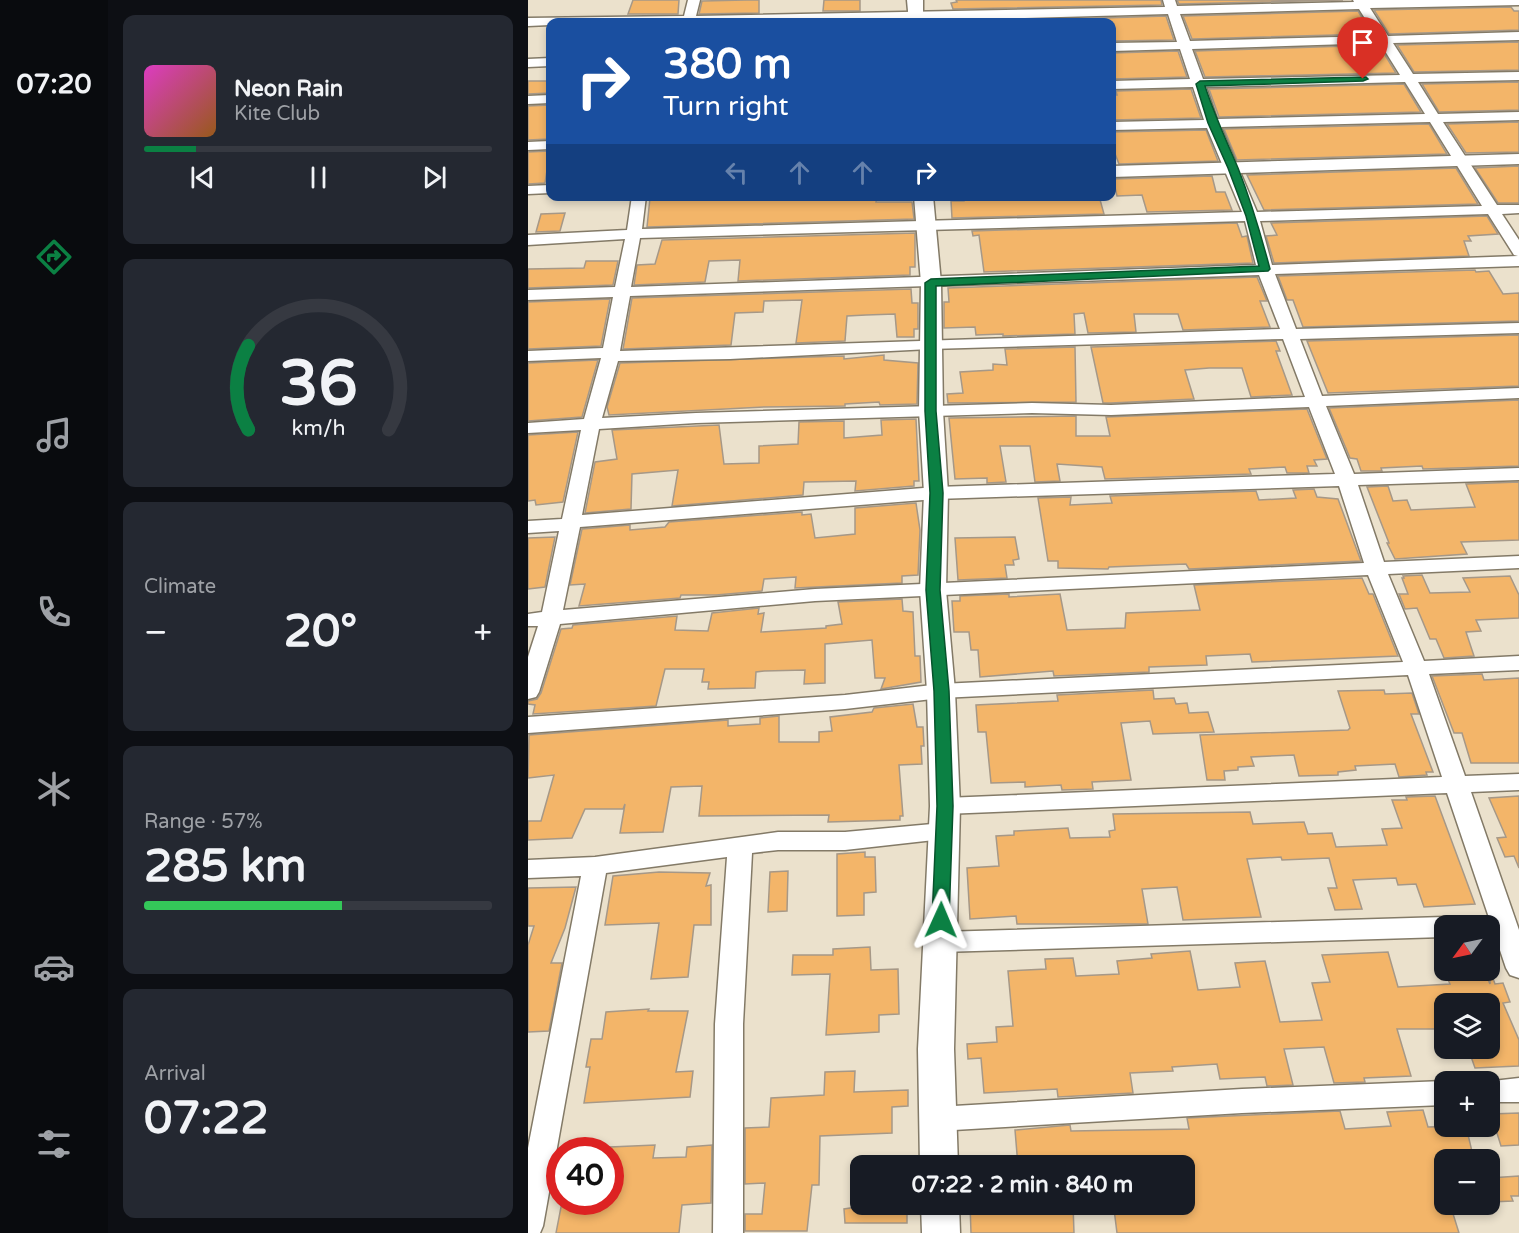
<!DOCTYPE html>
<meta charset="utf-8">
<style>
body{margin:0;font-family:"Varela Round",sans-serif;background:#242831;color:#f1f3f6;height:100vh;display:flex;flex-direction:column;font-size:22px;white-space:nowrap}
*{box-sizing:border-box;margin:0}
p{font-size:20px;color:#9ea1a6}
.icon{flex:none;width:33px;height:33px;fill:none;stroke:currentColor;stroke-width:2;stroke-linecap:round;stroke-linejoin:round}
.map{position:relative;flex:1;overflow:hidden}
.side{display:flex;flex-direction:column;gap:15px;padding:15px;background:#0d0f14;width:420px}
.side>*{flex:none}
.guide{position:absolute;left:18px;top:18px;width:570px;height:183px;border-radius:12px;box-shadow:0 3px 9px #0003;background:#1a4fa0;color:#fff;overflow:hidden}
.needle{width:39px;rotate:237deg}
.controls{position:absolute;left:906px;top:915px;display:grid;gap:12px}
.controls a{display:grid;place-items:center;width:66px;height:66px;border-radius:12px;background:#171b24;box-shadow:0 3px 9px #0003;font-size:30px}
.speed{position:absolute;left:18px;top:1137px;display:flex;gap:12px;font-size:30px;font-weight:700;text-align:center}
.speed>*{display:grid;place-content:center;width:78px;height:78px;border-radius:50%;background:#171b24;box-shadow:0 3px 9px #0003;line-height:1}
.speed .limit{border:9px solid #d22;background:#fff;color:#111}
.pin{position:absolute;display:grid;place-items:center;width:51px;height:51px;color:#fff;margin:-62px -26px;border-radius:50% 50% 50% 0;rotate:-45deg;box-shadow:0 0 6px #0007}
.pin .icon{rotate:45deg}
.me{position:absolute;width:66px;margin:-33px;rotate:1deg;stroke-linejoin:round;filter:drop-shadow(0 0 4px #0008)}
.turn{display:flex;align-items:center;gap:21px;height:126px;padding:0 18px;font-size:27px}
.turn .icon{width:78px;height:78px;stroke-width:2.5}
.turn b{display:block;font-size:42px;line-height:51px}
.lanes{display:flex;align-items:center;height:57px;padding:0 18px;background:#0003;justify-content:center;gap:30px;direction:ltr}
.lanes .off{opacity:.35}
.big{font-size:45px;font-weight:800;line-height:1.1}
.side .card{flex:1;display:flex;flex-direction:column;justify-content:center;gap:9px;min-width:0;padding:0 21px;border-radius:12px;background:#242831}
.side .dial{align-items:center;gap:0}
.dial svg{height:156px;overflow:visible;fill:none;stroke:#363941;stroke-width:7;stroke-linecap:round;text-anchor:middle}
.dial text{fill:#f1f3f6;stroke:none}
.song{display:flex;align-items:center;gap:18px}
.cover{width:72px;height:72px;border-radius:9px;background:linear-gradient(135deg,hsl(310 70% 55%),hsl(30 70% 35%))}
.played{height:6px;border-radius:3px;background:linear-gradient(90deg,#0b8043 15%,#363941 15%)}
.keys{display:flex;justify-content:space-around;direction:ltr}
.heat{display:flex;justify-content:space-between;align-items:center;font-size:33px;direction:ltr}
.charge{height:9px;border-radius:4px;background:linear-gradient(90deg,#34c759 57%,#363941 0)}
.trip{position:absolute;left:322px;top:1155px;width:345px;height:60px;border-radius:12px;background:#171b24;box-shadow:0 3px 9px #0003;font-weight:800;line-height:60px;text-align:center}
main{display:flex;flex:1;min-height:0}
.dock{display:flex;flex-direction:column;width:108px;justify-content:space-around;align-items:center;background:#090b0e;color:#9ea1a6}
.dock .icon{width:42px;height:42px}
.dock .current{color:#0b8043}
.dock b{font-size:27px;color:#f1f3f6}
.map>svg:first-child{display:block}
.building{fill:#f3b569;stroke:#a69887;stroke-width:1.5}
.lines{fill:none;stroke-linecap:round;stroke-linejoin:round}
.minor-casing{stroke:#837a67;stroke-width:3}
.tertiary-casing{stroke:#837a67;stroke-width:3}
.minor{fill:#fff;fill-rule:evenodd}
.tertiary{fill:#fff;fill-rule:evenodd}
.route{fill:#0b8043;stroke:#07532c;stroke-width:1.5}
</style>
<main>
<nav class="dock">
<b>07:20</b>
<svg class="icon current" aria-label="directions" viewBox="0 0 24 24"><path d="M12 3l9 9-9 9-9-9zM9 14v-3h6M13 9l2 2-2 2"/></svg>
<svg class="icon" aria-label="music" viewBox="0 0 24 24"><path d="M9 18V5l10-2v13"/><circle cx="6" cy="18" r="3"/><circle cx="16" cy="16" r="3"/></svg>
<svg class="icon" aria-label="phone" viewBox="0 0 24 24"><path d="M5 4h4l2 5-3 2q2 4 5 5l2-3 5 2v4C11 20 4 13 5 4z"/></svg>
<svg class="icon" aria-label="climate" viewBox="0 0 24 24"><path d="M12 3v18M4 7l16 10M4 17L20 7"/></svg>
<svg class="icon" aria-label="car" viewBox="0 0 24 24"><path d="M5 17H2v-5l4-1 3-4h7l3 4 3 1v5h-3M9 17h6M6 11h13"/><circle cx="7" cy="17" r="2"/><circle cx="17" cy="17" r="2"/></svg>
<svg class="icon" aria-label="filters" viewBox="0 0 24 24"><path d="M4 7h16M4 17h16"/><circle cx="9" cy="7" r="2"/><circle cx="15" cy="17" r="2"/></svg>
</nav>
<section class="side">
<div class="card">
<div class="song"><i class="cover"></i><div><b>Neon Rain</b><p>Kite Club</p></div></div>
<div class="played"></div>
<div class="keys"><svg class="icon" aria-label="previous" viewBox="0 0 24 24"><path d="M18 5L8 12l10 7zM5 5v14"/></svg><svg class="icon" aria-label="pause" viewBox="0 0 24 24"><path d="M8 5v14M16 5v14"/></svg><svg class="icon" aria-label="next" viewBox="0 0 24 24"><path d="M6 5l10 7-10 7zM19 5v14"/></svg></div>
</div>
<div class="card dial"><svg viewBox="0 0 100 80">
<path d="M14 69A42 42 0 1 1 86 69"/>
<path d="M14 69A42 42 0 0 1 14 26" stroke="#0b8043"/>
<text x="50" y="56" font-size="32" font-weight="700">36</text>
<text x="50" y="72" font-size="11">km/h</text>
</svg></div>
<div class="card"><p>Climate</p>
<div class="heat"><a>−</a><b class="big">20°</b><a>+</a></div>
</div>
<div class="card"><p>Range · 57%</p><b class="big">285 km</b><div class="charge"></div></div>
<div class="card"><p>Arrival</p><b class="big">07:22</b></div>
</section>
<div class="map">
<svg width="991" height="1233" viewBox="0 0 991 1233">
<rect width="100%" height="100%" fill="#ebe1cc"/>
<path class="building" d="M105,0h46l-1,14h-50z
M218,0h13v13l-60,1 3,-13z
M296,0h36v11h-37z
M428,0h205l1,5 -209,4 -2,-6 6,-1z
M649,0h166l-164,4z
M983,7l3,4h5v19l-130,4 -15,-24z
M830,11l14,23 -180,5 -9,-23z
M638,16l8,24 -62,1v-19h-103l-1,-1z
M991,42v28l-105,2 -17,-27z
M851,45l17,28 -191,4 -10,-26z
M650,51l9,26 -75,2v-26z
M0,81h22v12l-22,1z
M991,82v28l-80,2 -17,-28z
M876,84l17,28 -202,5 -10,-28z
M663,89l10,29 -89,2v-25h5l-1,-4z
M22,105v34l-22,1v-34z
M991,122v30l-53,1 -19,-29z
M901,124l18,30 -210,6 -13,-31z
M678,130l12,31 -99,3 -7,-18v-14z
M22,151l-5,32 -17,1v-32z
M991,166v37h-21l-23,-35z
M928,168l22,36 -214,6 -17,-35z
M684,176l4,16h9l7,18 -85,2 -5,-17 -25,1 -4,-17z
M126,196h223l-1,6h36l2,17 -267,8 3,-29z
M436,196h135l5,18 -152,4 -1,-17h13z
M37,213l-5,18 -24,1 5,-18z
M959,216l11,18 -30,2 3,5h-7l5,15 -195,7 -8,-27 11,-1 -6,-12z
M709,223l5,14 5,-1 6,27 -269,9 -5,-37 -6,1 -1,-5z
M387,233v34h-5v8l-172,6 2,-21 -31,1 -4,21 -71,3 3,-20 18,-1 7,-24z
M58,261h32l-5,24 -85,3v-19l56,-1z
M947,270l1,2 13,-1 14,23 16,-1v28l-216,6 -10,-27h-6l-9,-24z
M729,277l10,24h-7l10,26 -87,3 -5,-16h-44l2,18 -48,1 -4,-20 -10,1 1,20 -72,2v-2l-27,1 -1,-8 -31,1v-26h5l-1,-14z
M383,289l1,14h6v26h-4v8h-17l-2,-23 -29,1 -19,1 -2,25 -49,2 6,-43 -38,1 -1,11 -28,1 -4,32 -108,4 9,-51z
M82,299l-9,47 -73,3v-47z
M991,335v51l-191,7 -21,-52z
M748,341l4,10h-4l16,44 -41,2 -9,-29h-33l-24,2 9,29 -83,4h-8l-12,-56z
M547,347l1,55 -128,1 -1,-9 16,-1 -3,-21 33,-2v-6l14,1 -2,-16z
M356,355v5l34,3 -1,41 -37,1 -1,-3 -34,2v2l-81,1 -155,8 -2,-8 13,-44 224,-7v3z
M70,360l-16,57 -54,4v-58z
M991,400v66l-96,3 -1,-3 -41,2 1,3h-21l-4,-12 -7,-1 -21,-50z
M779,409l20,50 -13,1 3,6h-10l2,7h-22l-2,-6 -36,2 2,5 -146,5 -3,-12 -45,-3 3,17 -25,1 -5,-36h-30l6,36 -19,1v-5l-32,1 -6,-61 127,-2v20h34l-4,-19z
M388,419l3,62h-5v5l-59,5 1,-10 -52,1 -1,13 -131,11 6,-36 -46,4 -1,35 -46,4 10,-51 22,-3 -5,-29 107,-5 5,39 35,-1v-17l39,-2 1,-22 45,-1v17l38,-3 -1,-15z
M50,432l-15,70 -27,3 -1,-5 -7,1v-66z
M991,482v58l-58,2 6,12 -72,5 -8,-16h2l-22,-56 21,-1 5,15 14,-1 4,10 64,-3 -9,-23z
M786,489l3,8 21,2 23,62 -172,8 -3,-5 -77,3 -1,2 -50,-1v-7h-10l-10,-63 33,-1 -1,8 42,-2 -2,-7 146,-5 3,9 37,-2 -3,-8z
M388,503l4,27 -2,45 -16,1v7l-107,5 1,-11 -32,2 -2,12 -46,4h-35l-1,3 -101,8 6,-22 -15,1 12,-56 48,-4v5l35,-3 4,-5 133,-10v3l9,-1 4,24 40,-4v-26z
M27,537l-10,50 -17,2v-51z
M487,537l4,22 -6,1 1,5h-9l2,13 -49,2 -3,-42z
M894,575l8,18 40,-1 -7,-14 47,-2 9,19v23l-43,2 5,11 -15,1 8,24 -30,2 -8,-19h-6l-13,-31 -12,1 -6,-15h9l-6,-16h2l-1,-2z
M834,578l7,16h4l25,62 -146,6 -2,-8 -44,2 1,9 -58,2v5l-95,4 -1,-5 -73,6 -2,-27h-7l-2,-18h-15l-2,-31h8v-5l49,-2v3l51,-3 7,36 58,-2 1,-15 74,-3 -6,-25z
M374,599l1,12 10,1 2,44h5l1,26 -40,7 4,-11h-10l-3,-38 -47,4v39l-21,1 1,-14 -41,1 -8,1 -1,16 -47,1 1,-7h-7l2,-13h-39l-9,37 -123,8 2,-9 -7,-1v-3l9,-2 4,-6 20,-64 11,-1 1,-3 104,-9 -2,14 33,1 4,-18 47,-5 -1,6 6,-1 -3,19 65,-4v-2l16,-2 -4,-22z
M954,674l2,6 35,-2v85h-48l-9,-30h-8l-22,-57z
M625,690l1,9 20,-1 2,6 11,-1 2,10 19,-1 6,20 -61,2 -3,-13 -29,2 10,57 -39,2 1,7 -31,1 -1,-5 -36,2v-5l-34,1 -5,-51h-8l-2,-27 82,-4 -1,-6z
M856,690l1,4 27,-1 7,21h-8l22,58h-7l1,3 -28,2 -4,-13 -40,2 1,4 -18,2v3l-39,1 -5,-21 -43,2 3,9 -16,1v3l-14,1 1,9h-18l-7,-45 148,-5 2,-2 -12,-37z
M385,704l4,23h6l1,19h-3l1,18 -23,1 4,51h-3v4l-72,2 1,-7 -130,1 3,-30 -31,1 -8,45 -43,1 5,-29 -2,5h-38l-13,29 -44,2v-19h13l13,-46 -26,3 1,-43 199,-15v6l32,-2v-6l19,-2v26h40v-10l13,-1 -2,-14 42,-5 2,-4z
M907,796l40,108 -51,3 -8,-23 -18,1 -2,-7 -43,2 9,29 -27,1 -7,-22h9l-8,-30 -47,2 -1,-3 -34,2 14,58 -78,3 -6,-33 -35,2 6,35h-131l-1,-8 -46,3 -3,-51 32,-2 -3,-30 18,-1v-4l54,-3 2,10 40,-1 -1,-6 6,-1 -2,-16 137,-2 3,12 51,-2 4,12 24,-1 4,14 51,-2 -5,-16 20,-1 -10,-28h15l-1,-3z
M991,796v72l-5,-12 -9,1 -8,-19 9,-1 -17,-39z
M337,852v5h10l1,35 -12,1v22l-27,1v-62z
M260,871l-1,40 -19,1 2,-40z
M131,872l51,1 -4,13 5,-1v40h-17l-6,52 -37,2 8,-56 -54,2 8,-49z
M48,887l-11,41 -14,35h11l-13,68 -21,1v-87l6,-19h-6v-38z
M342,947l1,23 27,-1 1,45 -20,1v17l-53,3 4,-61 -38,1 1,-20h40v-6z
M662,951l8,39 42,-3 -5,-24 30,-2 15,61 42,-2 -10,-37 18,-1 -8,-27 66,-3 10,35 52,-3 -4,-9 39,-2 5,11v-14l5,14 8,-1 7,19 -7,1 16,37v26l-44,2 -7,-20h22v-44h-46v25h-47l14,47 -47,2 1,4 -31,1 -10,-36 -40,2 9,36 -26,1 -2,-9 -45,2 -3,-15 -45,3 1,4 -43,2 3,20 -75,4 -1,-8 -73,4 -3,-35 -13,1 -1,-15 30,-2 -1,-15 17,-1 -5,-55 38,-2 -1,-10 28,-1 3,18 43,-2 -2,-13 35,-3 -1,-4z
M121,1009l-1,2h40l-12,61 17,-1 -3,26 -106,6 6,-36h-4l5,-28h11l4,-27z
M327,1071l-1,21 54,-2v16l-16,1v26l-72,3 -1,49h-7l-5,46h-62v-17h17l3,-31 -20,1v-56l24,-1 2,-29 53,-3 1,-23z
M895,1110l5,17 38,-1 8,34h-30v44h6l9,29h-342l-3,-24 71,-5v-38h-167l-3,-36 55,-5 1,6 118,-2 -2,-11 153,-7 5,18 46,-3 -4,-14z
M991,1113v32l-18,1 -10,-32z
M127,1145l-2,13 33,-1 1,-10 25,-2 -1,58 -29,2 -3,28h-123l6,-31h48v-55z
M991,1176v20h-8l2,5 -23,1v-24z
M349,1204h30v19h-62l-1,-14z
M442,1204h103l1,29h-103z"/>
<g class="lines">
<defs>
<path id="minor" d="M160,0h12l-4,16 469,-9 -2,-7h12l2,6 177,-4 -1,-2h166v5l-149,3 18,28 131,-4v8l-126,3 20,31 106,-2v8l-101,2 20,32 81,-2v8l-76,2 54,83h22v8l-17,1 17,26v26l-244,8 21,55 223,-6v10l-219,6 22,57 197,-8v10l-193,8 28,68 165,-6v12l-161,5 26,77 135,-6v12l-131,6 36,87 95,-5v14l-90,4 36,102 54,-2v16l-48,2 48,138v48l-9,-3 -4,-7 -59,-175 -502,21 -8,-2 -4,-6 4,-6 8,-2 497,-21 -34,-102 -467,23 -96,11 -317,24v-16l317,-22 96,-11 462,-22 -35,-87 -553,26 -255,23 -21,68 -3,5 -8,2v-42l10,-31h-10v-12l14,-2 17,-81 -31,2v-12l34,-2 19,-89 -53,3v-10l56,-4 17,-61 -73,3v-10l75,-3 10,-51 -85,3v-10l87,-3 10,-48 -97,6v-10l99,-5 5,-34h14l-4,33 600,-17 -35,-84 -95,2v-8l92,-2 -11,-33 -81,2v-8l78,-2 -10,-30 -68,2v-8l65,-1 -9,-28 -253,7 -365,1v3l-22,1v-8l156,-2zM831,9l17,27 -186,5 -10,-27zM852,43l20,32 -197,4 -11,-30zM877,82l20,32 -208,5 -11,-32zM902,122l52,84 -225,6 -36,-85zM960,214l26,41 4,1 -246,9 -12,-44zM717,221l11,44 -625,22 9,-49zM731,275l21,54 -660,22 10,-55zM755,339l22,58 -194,8 -79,-2 -336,10 -94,5 16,-57 112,-2 200,-10zM781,407l26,67 -399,13 -354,28 17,-86 97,-6 336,-10 79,2zM811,486l25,77 -549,26 -252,21 17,-83 356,-28z
M22,58v8l-22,1v-8z
M22,95v8l-22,1v-8z
M22,141v8l-22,1v-8z
M22,185v8l-22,1v-8z
M415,823l9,3 3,6 -3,6 -107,12h-67l-26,3 -9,171v209h-30l2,-209 12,-167 -121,16 -63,353 -3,7h-12v-85l53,-272 -53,2v-18l67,-3 183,-25h67z
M916,917l9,3 3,6h-12v11l-504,15 -9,-3 -4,-7 4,-7 9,-3z
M991,1078v24h-29v-20h-6z
M916,1081v24l-202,8 -305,18 -10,-4 -4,-8 4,-8 10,-4 305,-18z"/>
<path id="tertiary" d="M379,0h16v22h-14z
M991,154v10l-407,13v-11z
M386,196h19l8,87 2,128 5,82 -2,97 9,101 5,115 -6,243 4,117h-38l-2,-117 12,-243 -3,-115 -7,-101 4,-97 -5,-82 2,-128z
M393,1204h38l1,29h-38z"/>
</defs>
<use href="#minor" class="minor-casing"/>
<use href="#tertiary" class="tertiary-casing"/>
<use href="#minor" class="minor"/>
<use href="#tertiary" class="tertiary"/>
</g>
<path class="route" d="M838,77l2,2 -5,2 -158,5c9,28 21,54 33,82 13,33 23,67 32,101l-2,2 -332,15v125l7,82 -3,97 9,101 4,115 -4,114 -2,4 -6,2 -6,-2 -3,-4 5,-114 -3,-115 -8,-101 4,-97 -5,-82v-128l6,-4 328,-13 -13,-50 -18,-48 -20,-45 -12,-39 4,-3z"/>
</svg>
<div class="controls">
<a><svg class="needle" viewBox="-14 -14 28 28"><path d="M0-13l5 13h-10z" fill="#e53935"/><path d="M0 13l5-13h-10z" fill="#9ea1a6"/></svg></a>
<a><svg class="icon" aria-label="layers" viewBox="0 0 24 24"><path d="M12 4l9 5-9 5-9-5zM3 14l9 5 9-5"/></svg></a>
<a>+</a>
<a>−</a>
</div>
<div class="speed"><div class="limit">40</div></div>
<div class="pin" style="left:835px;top:79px;background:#d93025"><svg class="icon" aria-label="arrive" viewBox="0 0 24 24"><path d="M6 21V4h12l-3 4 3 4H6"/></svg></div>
<svg class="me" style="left:413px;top:920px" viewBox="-20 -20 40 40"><path d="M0-17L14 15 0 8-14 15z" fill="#0b8043" stroke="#fff" stroke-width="4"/></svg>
<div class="trip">07:22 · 2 min · 840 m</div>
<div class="guide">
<div class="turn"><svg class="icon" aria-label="right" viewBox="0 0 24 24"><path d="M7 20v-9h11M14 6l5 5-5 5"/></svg><div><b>380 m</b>Turn right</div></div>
<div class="lanes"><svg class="icon off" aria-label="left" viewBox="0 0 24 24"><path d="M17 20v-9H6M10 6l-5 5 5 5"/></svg><svg class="icon off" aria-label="ahead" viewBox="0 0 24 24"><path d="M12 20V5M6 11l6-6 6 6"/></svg><svg class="icon off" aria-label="ahead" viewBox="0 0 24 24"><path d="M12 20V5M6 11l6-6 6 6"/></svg><svg class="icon" aria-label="right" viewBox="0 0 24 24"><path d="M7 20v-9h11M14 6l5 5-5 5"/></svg></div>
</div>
</div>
</main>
